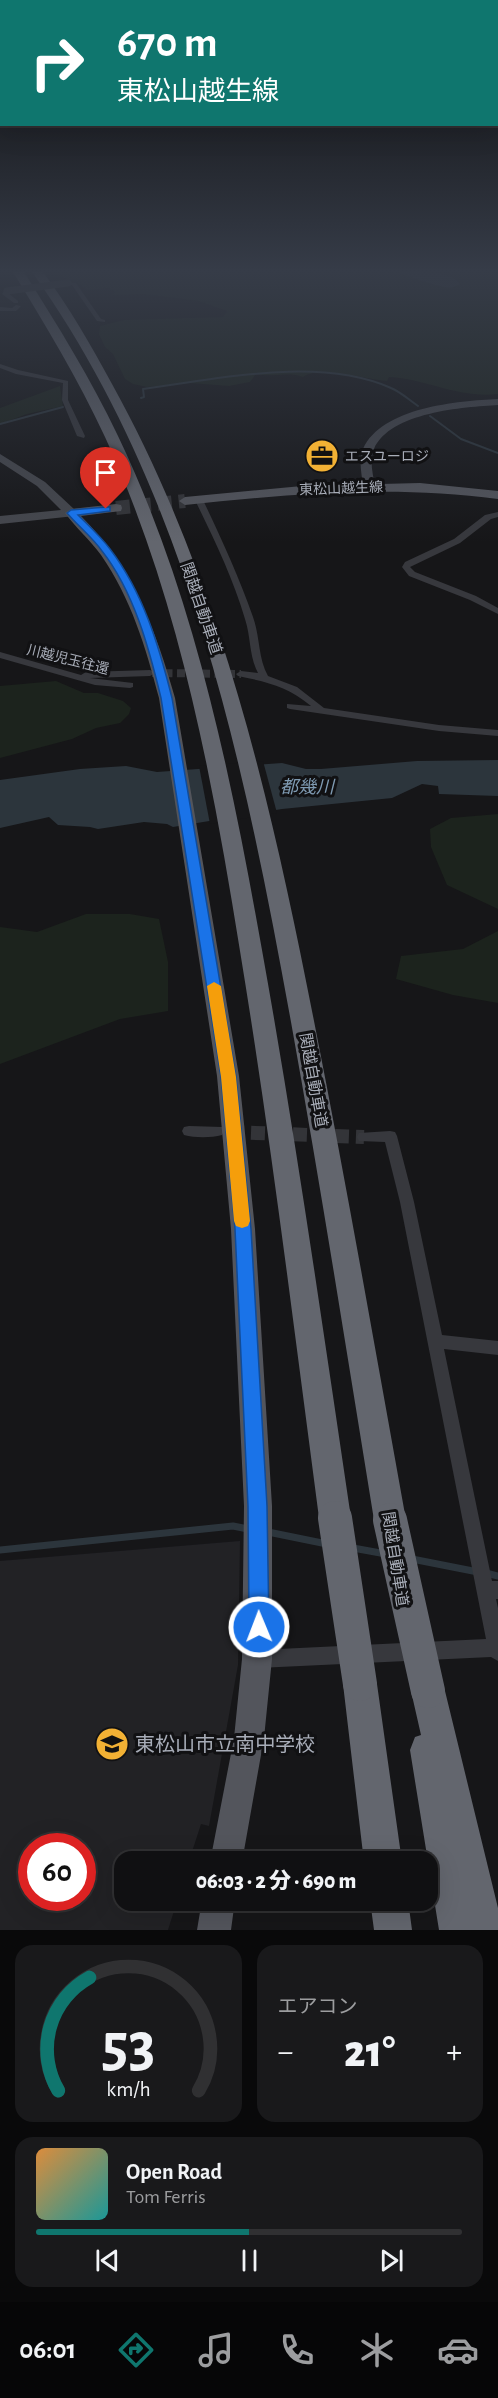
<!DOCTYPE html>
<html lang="ja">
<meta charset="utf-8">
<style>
body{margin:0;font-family:"Alegreya Sans","Noto Sans JP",sans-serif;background:#19191b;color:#f1f3f6;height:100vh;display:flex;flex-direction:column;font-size:22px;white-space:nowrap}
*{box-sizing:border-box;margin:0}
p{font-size:20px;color:#9c9d9f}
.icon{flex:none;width:33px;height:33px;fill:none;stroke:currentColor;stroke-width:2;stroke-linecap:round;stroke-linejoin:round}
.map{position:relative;height:1930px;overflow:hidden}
.panel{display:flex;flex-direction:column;gap:15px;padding:15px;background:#09090a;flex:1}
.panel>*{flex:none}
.hud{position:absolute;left:0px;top:0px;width:498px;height:126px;box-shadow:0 6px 24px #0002,0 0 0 2px #303032;background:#0f766e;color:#fff;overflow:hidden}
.speed{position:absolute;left:18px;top:1833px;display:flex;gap:12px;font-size:30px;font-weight:700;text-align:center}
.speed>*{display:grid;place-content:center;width:78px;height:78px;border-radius:50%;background:#101012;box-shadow:0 6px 24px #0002,0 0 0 2px #303032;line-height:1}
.speed .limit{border:9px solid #d22;background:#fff;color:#111}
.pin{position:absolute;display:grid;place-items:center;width:51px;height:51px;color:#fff;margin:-62px -26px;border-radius:50% 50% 50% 0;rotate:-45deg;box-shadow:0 0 6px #0007}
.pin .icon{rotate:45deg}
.me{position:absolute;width:66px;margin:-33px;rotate:359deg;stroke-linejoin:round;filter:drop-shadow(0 0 4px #0008)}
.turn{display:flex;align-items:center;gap:21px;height:126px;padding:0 18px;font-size:27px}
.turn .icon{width:78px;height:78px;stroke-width:2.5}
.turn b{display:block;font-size:42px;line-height:51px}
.big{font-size:45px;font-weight:800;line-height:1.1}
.panel .tile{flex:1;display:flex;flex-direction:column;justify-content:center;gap:9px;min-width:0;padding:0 21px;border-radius:18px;background:#19191b}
.panel .dial{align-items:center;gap:0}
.dial svg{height:156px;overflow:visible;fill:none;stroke:#303032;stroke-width:7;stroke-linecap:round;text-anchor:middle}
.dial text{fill:#f1f3f6;stroke:none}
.song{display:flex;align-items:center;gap:18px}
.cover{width:72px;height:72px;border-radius:9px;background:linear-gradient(135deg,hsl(30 70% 55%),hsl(180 70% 35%))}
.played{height:6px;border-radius:3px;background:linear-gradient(90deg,#0f766e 50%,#303032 50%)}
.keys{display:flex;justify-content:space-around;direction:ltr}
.heat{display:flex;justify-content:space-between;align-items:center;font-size:33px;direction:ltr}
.panel .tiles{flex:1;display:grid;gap:15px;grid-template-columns:1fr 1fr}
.tile:last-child{grid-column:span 2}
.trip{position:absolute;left:114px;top:1851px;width:324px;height:60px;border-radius:18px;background:#101012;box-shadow:0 6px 24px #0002,0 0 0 2px #303032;font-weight:800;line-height:60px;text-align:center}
.dock{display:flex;height:96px;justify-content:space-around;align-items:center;background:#060607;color:#9c9d9f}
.dock .icon{width:42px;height:42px}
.dock .active{color:#0f766e}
.dock b{font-size:27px;color:#f1f3f6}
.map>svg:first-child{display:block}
.built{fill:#222225;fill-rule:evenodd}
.green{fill:#1c231d}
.water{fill:#2c353c}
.pier{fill:#161618}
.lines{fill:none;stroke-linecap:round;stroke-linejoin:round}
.stream-far1{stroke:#2c353c;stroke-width:2}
.stream{stroke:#2c353c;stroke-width:7}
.street-tunnel-far1{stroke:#333438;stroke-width:8;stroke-dasharray:8 4.5;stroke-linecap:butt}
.street-tunnel{stroke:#333438;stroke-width:14;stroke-dasharray:14 7;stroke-linecap:butt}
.primary-tunnel{stroke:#333438;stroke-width:14;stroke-dasharray:14 7;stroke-linecap:butt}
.street{fill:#37383d;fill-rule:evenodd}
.secondary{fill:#45474d;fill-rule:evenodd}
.primary{fill:#53555c;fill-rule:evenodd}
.highway{fill:#63666e;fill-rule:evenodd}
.street-bridge{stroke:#37383d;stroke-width:7}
.highway-bridge{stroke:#63666e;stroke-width:34}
.route{fill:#1a73e8;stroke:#114b97;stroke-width:1.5}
.slow{fill:#f59e0b}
.labels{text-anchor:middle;stroke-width:6;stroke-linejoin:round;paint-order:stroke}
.far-poi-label{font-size:14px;fill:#a8adb8;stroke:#111113;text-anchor:start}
.far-street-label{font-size:14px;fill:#a8adb8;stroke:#111113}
.street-label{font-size:16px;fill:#a8adb8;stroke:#111113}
.water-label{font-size:18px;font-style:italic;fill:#7f9bb3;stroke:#111113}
.near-poi-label{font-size:20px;fill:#a8adb8;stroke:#111113;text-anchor:start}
</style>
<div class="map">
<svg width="498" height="1930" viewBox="0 0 498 1930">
<rect width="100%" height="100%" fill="#161618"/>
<path class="built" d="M240,1541l-2,124 -29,161 -8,-2 -12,37 -65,1v38l53,1 -9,29h-168v-369zM32,1846h50v52h-50z"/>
<path class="green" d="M54,272h444v122c-38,5 -71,-15 -109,-17l-2,4c-21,-1 -66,-16 -84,-4 -16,-6 -31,1 -47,-3l-6,8 -21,4 -39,-3 -43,4 -14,-3 -8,-5 -12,-25 -8,-7 -6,-13 1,-8 24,-6 99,-3 4,-6 -28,-10 -55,-7 -32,1 3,-3 -6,-4 -22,2c-9,-10 -22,-9 -33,-18z
M60,386l3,20 -36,8 -27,10v-16z
M56,681l28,12h14l25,8 8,7 -2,6 -9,9 -24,5 -24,11 -72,19v-72z
M498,814v95l-51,-24 -16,-38 -1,-18 21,-11z
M86,914h44l29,5 9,43v49l-48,8 -120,45v-137l37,5z
M498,931v72l-45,-8 -57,-16 5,-23 62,-7z"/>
<path class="water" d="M399,272c15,0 53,-2 61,12 -5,3 -9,4 -15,3 -5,0 -43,-12 -46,-15z
M498,760v36l-59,-2 -1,-8 -16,-2 -30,14 -110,11 -109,18 -6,-3 -23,-2 -46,7 -8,-2 -32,-2 -9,-8 -49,11v-48l80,-11 46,-3 31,6 125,-9 24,6h15l96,-8z"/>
<path class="pier" d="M263,761l14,52 -67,11 -11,-58z"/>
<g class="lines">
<path class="stream-far1" d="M141,398l3,-1 -1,-8c76,-10 175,-33 248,-1 10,4 18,12 27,18
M430,416l31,23 37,14
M0,424l63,-17"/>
<path class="stream" d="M268,1532l59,12
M353,1548l33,6
M0,1550l233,-24 15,3
M412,1559l66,13
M486,1573l12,3"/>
<path class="street-tunnel-far1" d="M152,673l89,1"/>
<path class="street-tunnel" d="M230,1132l134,5"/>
<path class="primary-tunnel" d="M116,508l69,-7"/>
<path class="street" d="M66,282l10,1 25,36 4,1v2l-8,-1 -25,-36 -6,-1z
M5,290h4l-1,3 10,8v2h-4l-12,-9z
M16,305l5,1 -5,5h-16v-4l12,1z
M0,364l18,6 50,11v19l17,36 -1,2 -7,-2 -15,-36 1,-17 -47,-9 -16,-6z
M196,498l7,2c18,38 36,77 50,117 7,19 5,41 15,59l29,11 27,21 115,17 59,5v6l-59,-5 -149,-22 -3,-1v-4l24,2c-24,-20 -44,-24 -73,-30l-2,-2 5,-3 17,2c-9,-17 -7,-36 -13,-54 -12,-41 -31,-80 -50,-119z
M498,512v5l-7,2 -31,24 -50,24 5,5 61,24 22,12v6l-28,-14 -61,-24 -7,-9 3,-5 49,-23 31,-24z
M0,652l81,23 5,-3 64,-2 5,3 -5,3 -60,2 43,5v4l-3,1 -35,-3 -95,-27z
M189,1126l33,1 2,4 -2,4c-11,3 -27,3 -38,0l-2,-4 2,-4z
M390,1131l5,1 2,4 17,66 28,133 56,6v14l-54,-6 48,232h6v18h-2l2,9v53l-7,-4 -233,11 -6,-3 -3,-6 3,-6 6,-3 228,-11 -86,-437 -15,-60 -26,-1 -2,-4 2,-4z"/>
<path class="secondary" d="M498,399v6c-34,2 -108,7 -124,44 -5,11 -1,26 1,37l-6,3 -6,-3c-1,-11 -5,-26 0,-37 19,-42 95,-48 135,-50z
M0,454l45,28 30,28v6l-75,8v-8l61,-6 -24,-24 -37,-24z"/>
<path class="primary" d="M420,483l78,8v8c-105,-14 -208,-5 -313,6l-6,-4 6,-4 117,-11z
M116,504l5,1 1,3 -1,3 -40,5c51,51 75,114 94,182l64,378 16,153 17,277v153l-8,79 -22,124h-32l24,-124 8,-79 2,-153 -13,-277 -14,-153 -58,-378c-13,-50 -28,-100 -58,-143 -11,-15 -25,-27 -36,-42l6,-4z
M202,1900h33l-4,30h-34z"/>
<path class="highway" d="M13,272h11c34,54 67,107 94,164 77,161 113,340 144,514 34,189 61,379 89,568l-5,11 -11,5 -11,-5 -5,-11c-25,-189 -48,-379 -79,-567 -28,-174 -61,-353 -135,-514 -27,-58 -59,-111 -92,-165z
M32,272h11c26,35 48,73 69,112 109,197 159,418 202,637 33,166 62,333 92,499l-5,11 -11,5 -11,-5 -5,-11c-27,-166 -53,-332 -83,-498 -47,-259 -103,-532 -259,-750z
M360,1667l12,5 5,12 25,178h-38l-21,-178 5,-12z
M428,1674l12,5 5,12 53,217v22h-59l-29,-180 5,-13 6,-2 -10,-44 5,-12z
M370,1900h38l4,30h-38z"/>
<path class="street-bridge" d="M7,291l61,-8"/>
<path class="highway-bridge" d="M335,1518l25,166
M390,1520l38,171"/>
</g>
<linearGradient id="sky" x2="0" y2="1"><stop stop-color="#0c0c0d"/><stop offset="0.5" stop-color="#363c48"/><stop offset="1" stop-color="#363c48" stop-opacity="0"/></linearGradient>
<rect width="498" height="542" fill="url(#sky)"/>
<path class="route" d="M106,507h4v4l-32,4c11,11 23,22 32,34 33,43 49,97 62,149l64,379 15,152 16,277 2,121 -3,7 -7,3 -7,-3 -3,-7 -1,-121 -13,-277 -14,-152 -60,-379c-12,-50 -27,-106 -59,-147 -10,-14 -24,-25 -35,-38l4,-3z"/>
<path class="slow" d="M214,982l7,4 15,91 14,144 -2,5 -6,2 -6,-2 -2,-5 -13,-144 -14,-91z"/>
<defs>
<symbol id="office-disc" viewBox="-11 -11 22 22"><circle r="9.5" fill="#f2b134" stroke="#111113"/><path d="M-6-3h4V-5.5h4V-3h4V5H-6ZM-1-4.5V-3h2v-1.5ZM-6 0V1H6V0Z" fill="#111"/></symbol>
<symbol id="school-disc" viewBox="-11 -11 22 22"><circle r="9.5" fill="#f2b134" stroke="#111113"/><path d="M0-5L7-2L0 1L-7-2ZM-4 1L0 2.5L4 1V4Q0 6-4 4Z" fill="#111"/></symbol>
</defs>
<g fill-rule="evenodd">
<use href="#office-disc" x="303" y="437" width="38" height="38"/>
<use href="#school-disc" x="93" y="1725" width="38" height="38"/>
</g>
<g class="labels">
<g class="far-poi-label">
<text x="345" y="461">エスユーロジ</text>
</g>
<g class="far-street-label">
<text transform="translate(341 488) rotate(-2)" y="5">東松山越生線</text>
<text transform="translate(68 659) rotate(14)" y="5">川越児玉往還</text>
</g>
<g class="street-label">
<text transform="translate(202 608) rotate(71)" y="6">関越自動車道</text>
<text transform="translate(314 1080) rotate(80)" y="6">関越自動車道</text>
<text transform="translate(396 1559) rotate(81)" y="6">関越自動車道</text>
</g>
<g class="water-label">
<text x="307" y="793">都幾川</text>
</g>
<g class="near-poi-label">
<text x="135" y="1751">東松山市立南中学校</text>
</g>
</g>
</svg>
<div class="speed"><div class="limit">60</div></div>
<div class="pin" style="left:106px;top:509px;background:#d93025"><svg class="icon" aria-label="arrive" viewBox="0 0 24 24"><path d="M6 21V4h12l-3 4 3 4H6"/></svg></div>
<svg class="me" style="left:259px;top:1627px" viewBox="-20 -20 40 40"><circle r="17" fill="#1a73e8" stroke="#fff" stroke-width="3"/><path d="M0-11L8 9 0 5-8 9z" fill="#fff"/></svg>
<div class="trip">06:03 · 2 分 · 690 m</div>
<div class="hud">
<div class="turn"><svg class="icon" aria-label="right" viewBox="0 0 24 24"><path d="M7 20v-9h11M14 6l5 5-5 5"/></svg><div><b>670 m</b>東松山越生線</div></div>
</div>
</div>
<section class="panel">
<div class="tiles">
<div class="tile dial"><svg viewBox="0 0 100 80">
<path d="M14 69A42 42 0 1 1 86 69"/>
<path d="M14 69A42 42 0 0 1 30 11" stroke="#0f766e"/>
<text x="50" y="56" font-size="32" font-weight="700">53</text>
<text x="50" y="72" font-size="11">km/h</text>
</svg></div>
<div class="tile"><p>エアコン</p>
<div class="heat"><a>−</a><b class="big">21°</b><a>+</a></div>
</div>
<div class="tile">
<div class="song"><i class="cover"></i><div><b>Open Road</b><p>Tom Ferris</p></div></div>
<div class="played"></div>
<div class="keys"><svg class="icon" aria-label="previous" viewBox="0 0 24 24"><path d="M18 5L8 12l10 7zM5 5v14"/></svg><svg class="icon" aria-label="pause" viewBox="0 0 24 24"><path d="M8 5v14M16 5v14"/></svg><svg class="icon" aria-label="next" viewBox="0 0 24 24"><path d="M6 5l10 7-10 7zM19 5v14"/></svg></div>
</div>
</div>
</section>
<nav class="dock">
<b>06:01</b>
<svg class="icon active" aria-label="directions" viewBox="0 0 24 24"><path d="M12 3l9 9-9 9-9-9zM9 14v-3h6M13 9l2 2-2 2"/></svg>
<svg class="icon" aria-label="music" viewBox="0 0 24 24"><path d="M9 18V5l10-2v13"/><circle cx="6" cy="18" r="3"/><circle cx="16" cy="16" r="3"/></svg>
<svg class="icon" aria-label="phone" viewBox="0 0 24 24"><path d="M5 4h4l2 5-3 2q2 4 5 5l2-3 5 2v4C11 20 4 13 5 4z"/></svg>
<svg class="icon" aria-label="climate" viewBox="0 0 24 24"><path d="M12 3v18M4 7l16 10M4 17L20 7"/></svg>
<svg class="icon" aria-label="car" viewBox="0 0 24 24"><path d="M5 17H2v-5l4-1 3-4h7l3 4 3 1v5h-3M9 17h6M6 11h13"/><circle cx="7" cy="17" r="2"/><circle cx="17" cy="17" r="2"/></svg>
</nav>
